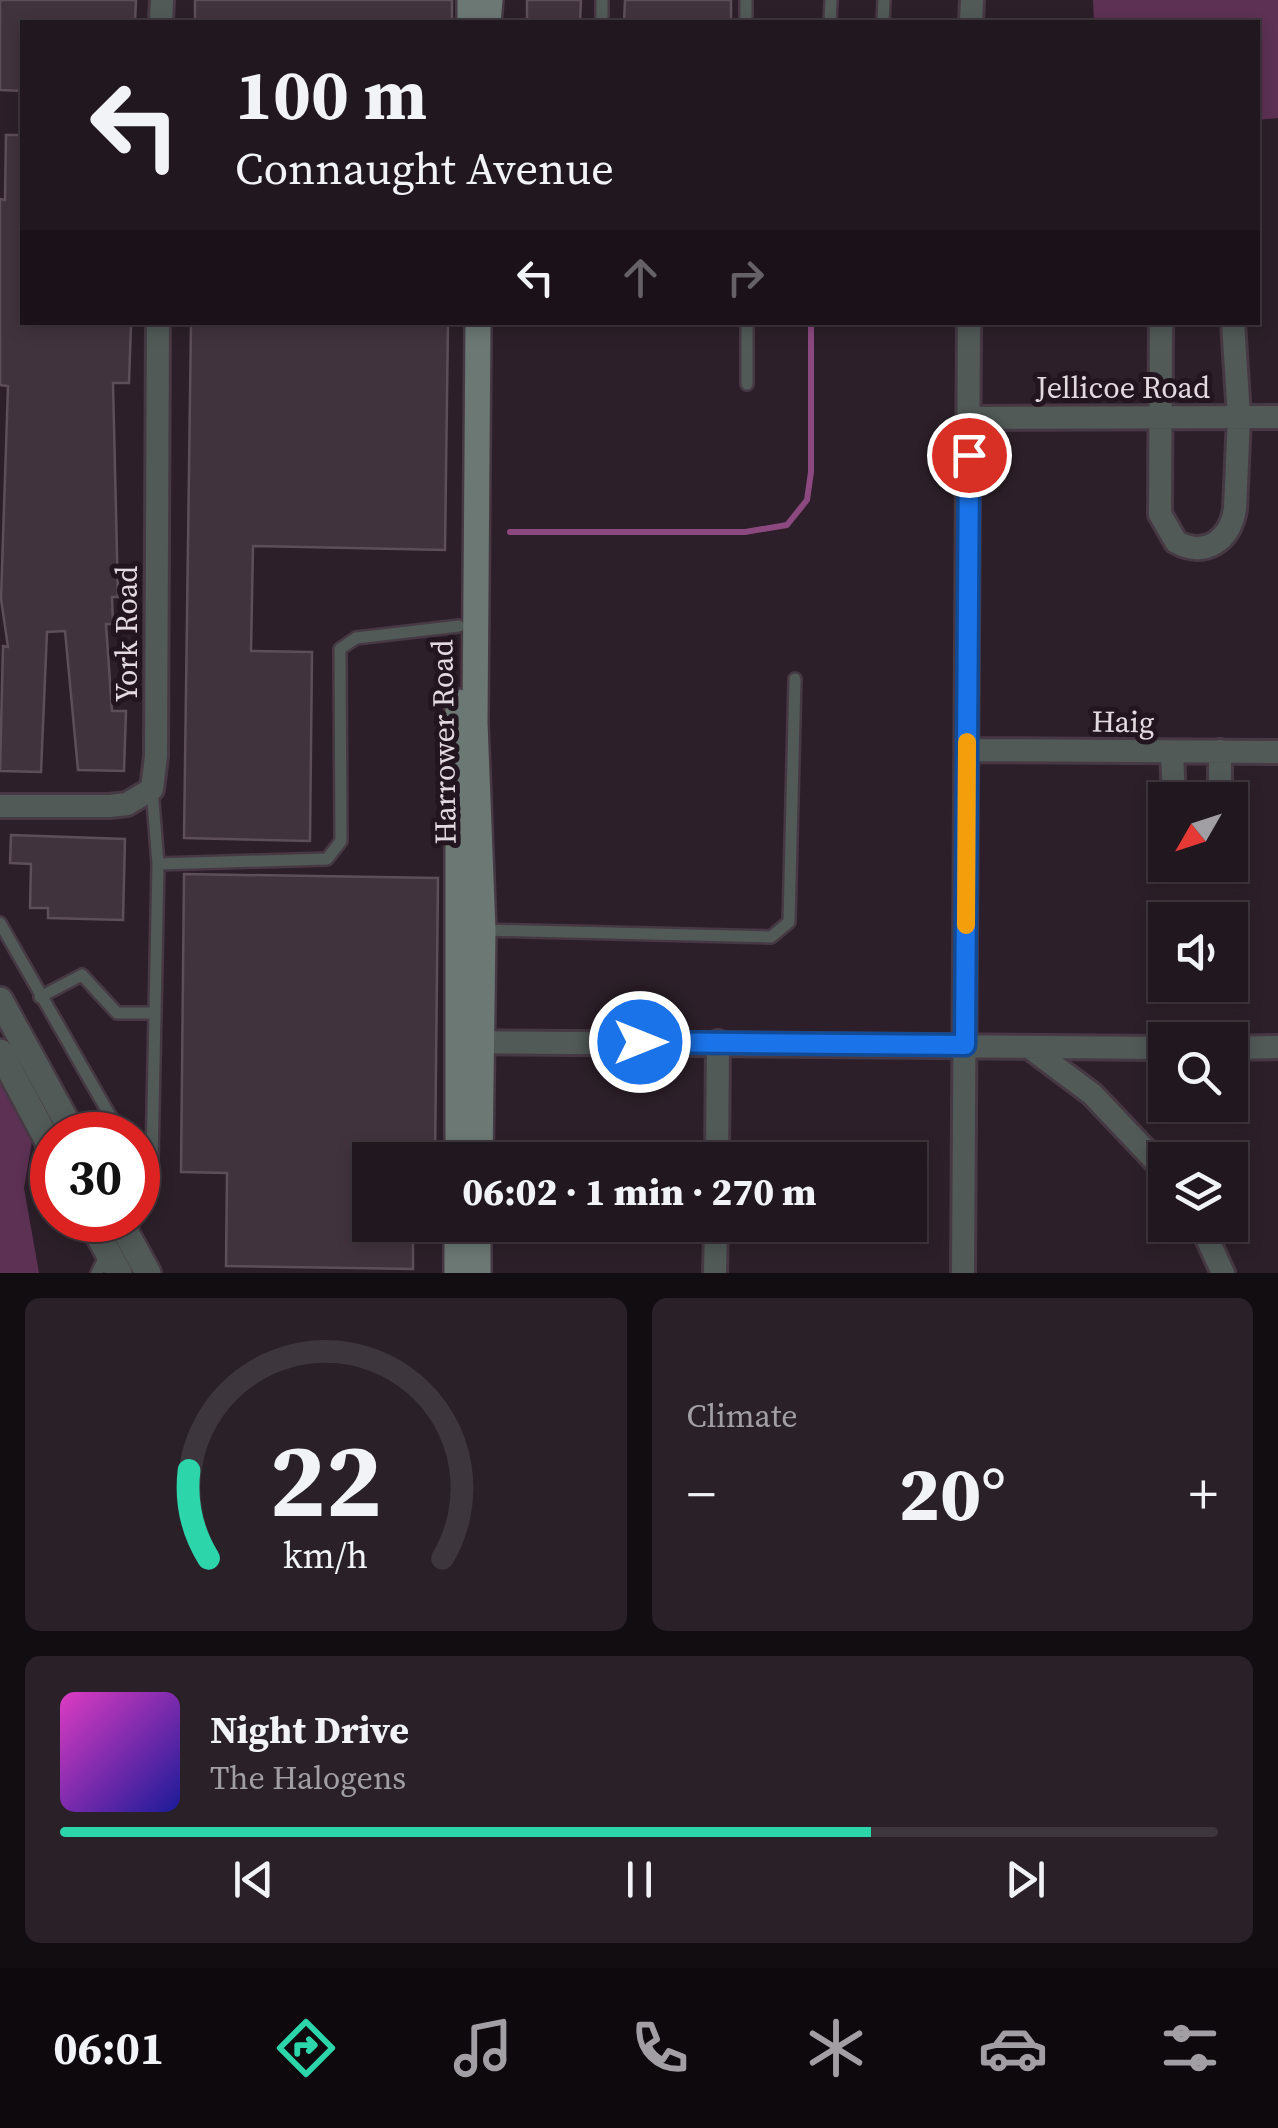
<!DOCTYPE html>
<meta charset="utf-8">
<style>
body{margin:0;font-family:"Source Serif 4",serif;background:#292028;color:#f1f3f6;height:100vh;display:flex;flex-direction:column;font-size:38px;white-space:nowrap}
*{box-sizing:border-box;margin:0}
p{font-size:32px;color:#a29fa4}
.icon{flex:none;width:55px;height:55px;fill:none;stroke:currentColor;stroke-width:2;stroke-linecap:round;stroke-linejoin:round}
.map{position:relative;height:1273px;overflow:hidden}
.details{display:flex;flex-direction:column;gap:25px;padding:25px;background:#120d11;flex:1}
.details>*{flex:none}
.guide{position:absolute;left:20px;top:20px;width:1240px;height:305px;border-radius:0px;box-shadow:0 5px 15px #0003,0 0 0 2px #3e363d;background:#21171f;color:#f1f3f6;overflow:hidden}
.needle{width:65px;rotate:231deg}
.tools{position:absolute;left:1148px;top:782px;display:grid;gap:20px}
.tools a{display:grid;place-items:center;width:100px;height:100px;border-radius:0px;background:#21171f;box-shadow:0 5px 15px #0003,0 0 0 2px #3e363d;font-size:50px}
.speed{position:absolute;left:30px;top:1112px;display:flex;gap:20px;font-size:50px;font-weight:700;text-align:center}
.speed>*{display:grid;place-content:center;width:130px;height:130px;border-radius:50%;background:#21171f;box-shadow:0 5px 15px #0003,0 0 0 2px #3e363d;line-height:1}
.speed .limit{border:15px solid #d22;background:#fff;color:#111}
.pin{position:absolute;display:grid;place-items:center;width:85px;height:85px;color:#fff;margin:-42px;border:5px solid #fff;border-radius:50%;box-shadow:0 2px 10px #0007}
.me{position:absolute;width:110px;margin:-55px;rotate:90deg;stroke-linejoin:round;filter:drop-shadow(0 0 8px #0008)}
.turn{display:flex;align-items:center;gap:35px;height:210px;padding:0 50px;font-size:45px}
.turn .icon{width:130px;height:130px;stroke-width:2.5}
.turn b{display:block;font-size:70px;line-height:85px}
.lanes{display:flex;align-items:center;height:95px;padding:0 50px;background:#0003;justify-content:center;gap:50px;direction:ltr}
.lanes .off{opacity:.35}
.big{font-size:75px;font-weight:800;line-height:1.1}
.details .widget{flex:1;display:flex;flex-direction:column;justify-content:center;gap:15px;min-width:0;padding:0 35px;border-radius:15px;background:#292028}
.details .dial{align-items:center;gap:0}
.dial svg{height:260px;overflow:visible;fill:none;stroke:#3e363d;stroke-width:7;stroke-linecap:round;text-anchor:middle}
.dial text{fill:#f1f3f6;stroke:none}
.song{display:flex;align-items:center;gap:30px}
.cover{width:120px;height:120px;border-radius:15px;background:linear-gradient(135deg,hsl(310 70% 55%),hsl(240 70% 35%))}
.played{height:10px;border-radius:5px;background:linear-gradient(90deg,#2dd5ab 70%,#3e363d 70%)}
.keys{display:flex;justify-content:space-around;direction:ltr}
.heat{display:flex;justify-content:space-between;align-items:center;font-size:55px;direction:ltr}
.details .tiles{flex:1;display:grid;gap:25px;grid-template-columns:1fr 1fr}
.widget:last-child{grid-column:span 2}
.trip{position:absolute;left:352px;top:1142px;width:575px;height:100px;border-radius:0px;background:#21171f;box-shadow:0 5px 15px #0003,0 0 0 2px #3e363d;font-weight:800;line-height:100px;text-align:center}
.menu{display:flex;height:160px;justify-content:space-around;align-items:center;background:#0d090c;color:#a29fa4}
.menu .icon{width:70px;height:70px}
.menu .active{color:#2dd5ab}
.menu b{font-size:45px;color:#f1f3f6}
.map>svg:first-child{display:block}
.green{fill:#5c3154}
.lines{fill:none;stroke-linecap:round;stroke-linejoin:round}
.stream{stroke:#8b497f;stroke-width:6}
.building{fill:#41333e;stroke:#5d4e5a;stroke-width:2.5}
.service-casing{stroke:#463943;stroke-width:16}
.minor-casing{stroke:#463943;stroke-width:28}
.tertiary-casing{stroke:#463943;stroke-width:30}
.secondary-casing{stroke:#463943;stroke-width:30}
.service{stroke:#515a57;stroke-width:11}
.minor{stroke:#515a57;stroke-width:22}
.tertiary{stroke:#515a57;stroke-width:25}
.secondary{stroke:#6b7873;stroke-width:25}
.route-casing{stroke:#114b97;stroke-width:25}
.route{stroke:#1a73e8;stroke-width:18}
.slow{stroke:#f59e0b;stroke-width:18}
.labels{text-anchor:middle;stroke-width:10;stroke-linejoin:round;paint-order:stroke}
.street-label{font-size:30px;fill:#e3dae1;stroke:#22151f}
</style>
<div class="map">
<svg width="1278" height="1273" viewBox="0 0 1278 1273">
<rect width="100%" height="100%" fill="#2c1f29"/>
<path class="green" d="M1093,0h185v118l-20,2v-98h-164z
M0,1078l32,63 -8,47 15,85h-39z"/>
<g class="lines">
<path class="stream" d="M510,532h235l42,-7 20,-25 4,-28v-150"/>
</g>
<path class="building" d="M0,0h136l-1,22h-113v69l-22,-1z
M195,0h257v22h-257z
M527,0h54l-1,22h-53z
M625,0h106v22h-107z
M6,135h16v187l109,3 -2,58h-16l5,214h-6l1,27h-7l6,87h14l-2,60 -46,-1 -13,-139 -18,1 -6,140 -41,-1 3,-125 5,1 -7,-48 7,-213 -8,-1v-186l5,1z
M191,322h257l-3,228 -192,-4 -2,105 61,1 -2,189 -126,-3z
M11,835l114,4 -2,81 -75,-2v-10h-18l1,-44 -21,-1z
M184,874l254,4 -3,282h-65v65h43v44l-187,-3 1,-93 -46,-1z"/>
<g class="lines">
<defs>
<path id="service" d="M746,0v22
M602,22v-22
M830,22l1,-22
M883,22l1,-22
M747,322v62
M152,789l6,75
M0,923l121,212
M483,930l288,7 18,-15 6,-243
M40,997l42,-22 35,38h38
M138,1150l14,11 6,-297 169,-5 14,-18 -1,-192 16,-11 103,-12
M97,1273l10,-21"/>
<path id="minor" d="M161,22l1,-22
M971,22l1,-22
M1161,322l-1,192 16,28c30,16 54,-2 59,-33l4,-92 -6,-95
M969,418l309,-1
M967,750l311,2
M1220,751v49
M1172,752l2,48
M0,806h110l17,-2 25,-15 4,-33 2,-434
M464,1042l701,6
M1230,1048l48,-1
M1033,1050l59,44 73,77
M717,1160l1,-118
M1201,1225l22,48
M715,1273l1,-48
M963,1273l6,-951"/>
<path id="tertiary" d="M0,1000l74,135
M0,1052l52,97
M90,1220l29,53
M119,1220l29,53"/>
<path id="secondary" d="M470,22v-22
M488,22l2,-22
M478,322l-3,401 8,207 -3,230
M458,702v458
M478,1225v48
M457,1273v-48"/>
</defs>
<use href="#service" class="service-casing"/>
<use href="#minor" class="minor-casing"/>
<use href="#tertiary" class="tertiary-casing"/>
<use href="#secondary" class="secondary-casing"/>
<use href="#service" class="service"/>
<use href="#minor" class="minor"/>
<use href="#tertiary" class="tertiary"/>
<use href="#secondary" class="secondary"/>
</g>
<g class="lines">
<defs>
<path id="route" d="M640,1042l325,3 4,-590"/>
</defs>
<use href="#route" class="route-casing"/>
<use href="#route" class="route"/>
<path class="slow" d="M966,925l1,-183"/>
</g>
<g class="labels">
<g class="street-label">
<text x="1123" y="398">Jellicoe Road</text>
<text transform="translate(127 634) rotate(-90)" y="10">York Road</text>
<text transform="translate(1123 722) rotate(1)" y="10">Haig</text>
<text transform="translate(444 742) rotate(-91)" y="10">Harrower Road</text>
</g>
</g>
</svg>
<div class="tools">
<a><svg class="needle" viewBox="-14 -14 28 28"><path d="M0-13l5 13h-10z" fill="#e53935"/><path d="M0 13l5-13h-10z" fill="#a29fa4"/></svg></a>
<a><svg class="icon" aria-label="sound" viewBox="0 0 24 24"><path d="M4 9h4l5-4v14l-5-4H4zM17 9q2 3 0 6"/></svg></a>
<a><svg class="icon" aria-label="search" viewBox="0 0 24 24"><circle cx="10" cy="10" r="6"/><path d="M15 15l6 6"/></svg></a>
<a><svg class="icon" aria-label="layers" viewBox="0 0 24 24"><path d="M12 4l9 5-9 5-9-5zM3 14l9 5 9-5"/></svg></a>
</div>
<div class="speed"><div class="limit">30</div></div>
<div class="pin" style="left:969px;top:455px;background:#d93025"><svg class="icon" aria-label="arrive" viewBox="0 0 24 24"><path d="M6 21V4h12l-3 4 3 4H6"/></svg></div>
<svg class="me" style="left:640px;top:1042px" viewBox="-20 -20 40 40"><circle r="17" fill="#1a73e8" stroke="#fff" stroke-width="3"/><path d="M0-11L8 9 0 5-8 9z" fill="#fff"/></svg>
<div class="trip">06:02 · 1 min · 270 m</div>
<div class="guide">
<div class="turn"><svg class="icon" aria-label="left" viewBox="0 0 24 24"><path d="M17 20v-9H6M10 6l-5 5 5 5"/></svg><div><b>100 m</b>Connaught Avenue</div></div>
<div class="lanes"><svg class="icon" aria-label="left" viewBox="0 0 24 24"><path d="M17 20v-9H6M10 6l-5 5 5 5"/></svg><svg class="icon off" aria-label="ahead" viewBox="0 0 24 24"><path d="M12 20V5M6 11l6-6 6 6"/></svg><svg class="icon off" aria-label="right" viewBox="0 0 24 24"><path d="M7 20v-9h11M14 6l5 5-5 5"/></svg></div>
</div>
</div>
<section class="details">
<div class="tiles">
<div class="widget dial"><svg viewBox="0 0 100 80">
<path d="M14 69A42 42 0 1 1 86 69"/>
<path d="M14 69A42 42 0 0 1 8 42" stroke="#2dd5ab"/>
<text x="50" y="56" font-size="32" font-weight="700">22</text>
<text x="50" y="72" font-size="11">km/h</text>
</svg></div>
<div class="widget"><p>Climate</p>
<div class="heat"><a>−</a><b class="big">20°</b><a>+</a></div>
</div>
<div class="widget">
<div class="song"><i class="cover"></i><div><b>Night Drive</b><p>The Halogens</p></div></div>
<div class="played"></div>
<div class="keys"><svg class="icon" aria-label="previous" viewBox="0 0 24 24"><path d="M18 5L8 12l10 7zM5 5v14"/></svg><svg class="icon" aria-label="pause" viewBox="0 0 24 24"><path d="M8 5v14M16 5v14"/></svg><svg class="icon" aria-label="next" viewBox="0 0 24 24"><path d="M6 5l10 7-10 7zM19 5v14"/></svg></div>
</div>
</div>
</section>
<nav class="menu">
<b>06:01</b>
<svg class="icon active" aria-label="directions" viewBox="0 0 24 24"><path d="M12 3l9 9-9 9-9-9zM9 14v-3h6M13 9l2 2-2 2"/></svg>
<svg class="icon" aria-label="music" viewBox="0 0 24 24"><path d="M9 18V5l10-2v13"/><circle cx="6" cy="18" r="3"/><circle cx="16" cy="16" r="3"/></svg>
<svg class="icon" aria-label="phone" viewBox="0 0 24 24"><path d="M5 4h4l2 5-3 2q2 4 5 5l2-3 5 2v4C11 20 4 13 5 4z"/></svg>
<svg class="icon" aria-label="climate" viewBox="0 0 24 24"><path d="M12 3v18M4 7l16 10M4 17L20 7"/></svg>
<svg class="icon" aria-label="car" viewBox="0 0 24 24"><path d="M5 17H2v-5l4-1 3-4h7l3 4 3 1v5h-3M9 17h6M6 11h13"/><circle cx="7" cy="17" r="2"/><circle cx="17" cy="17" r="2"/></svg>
<svg class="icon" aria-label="filters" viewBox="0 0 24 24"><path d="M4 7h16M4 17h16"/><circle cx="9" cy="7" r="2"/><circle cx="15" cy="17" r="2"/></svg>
</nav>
